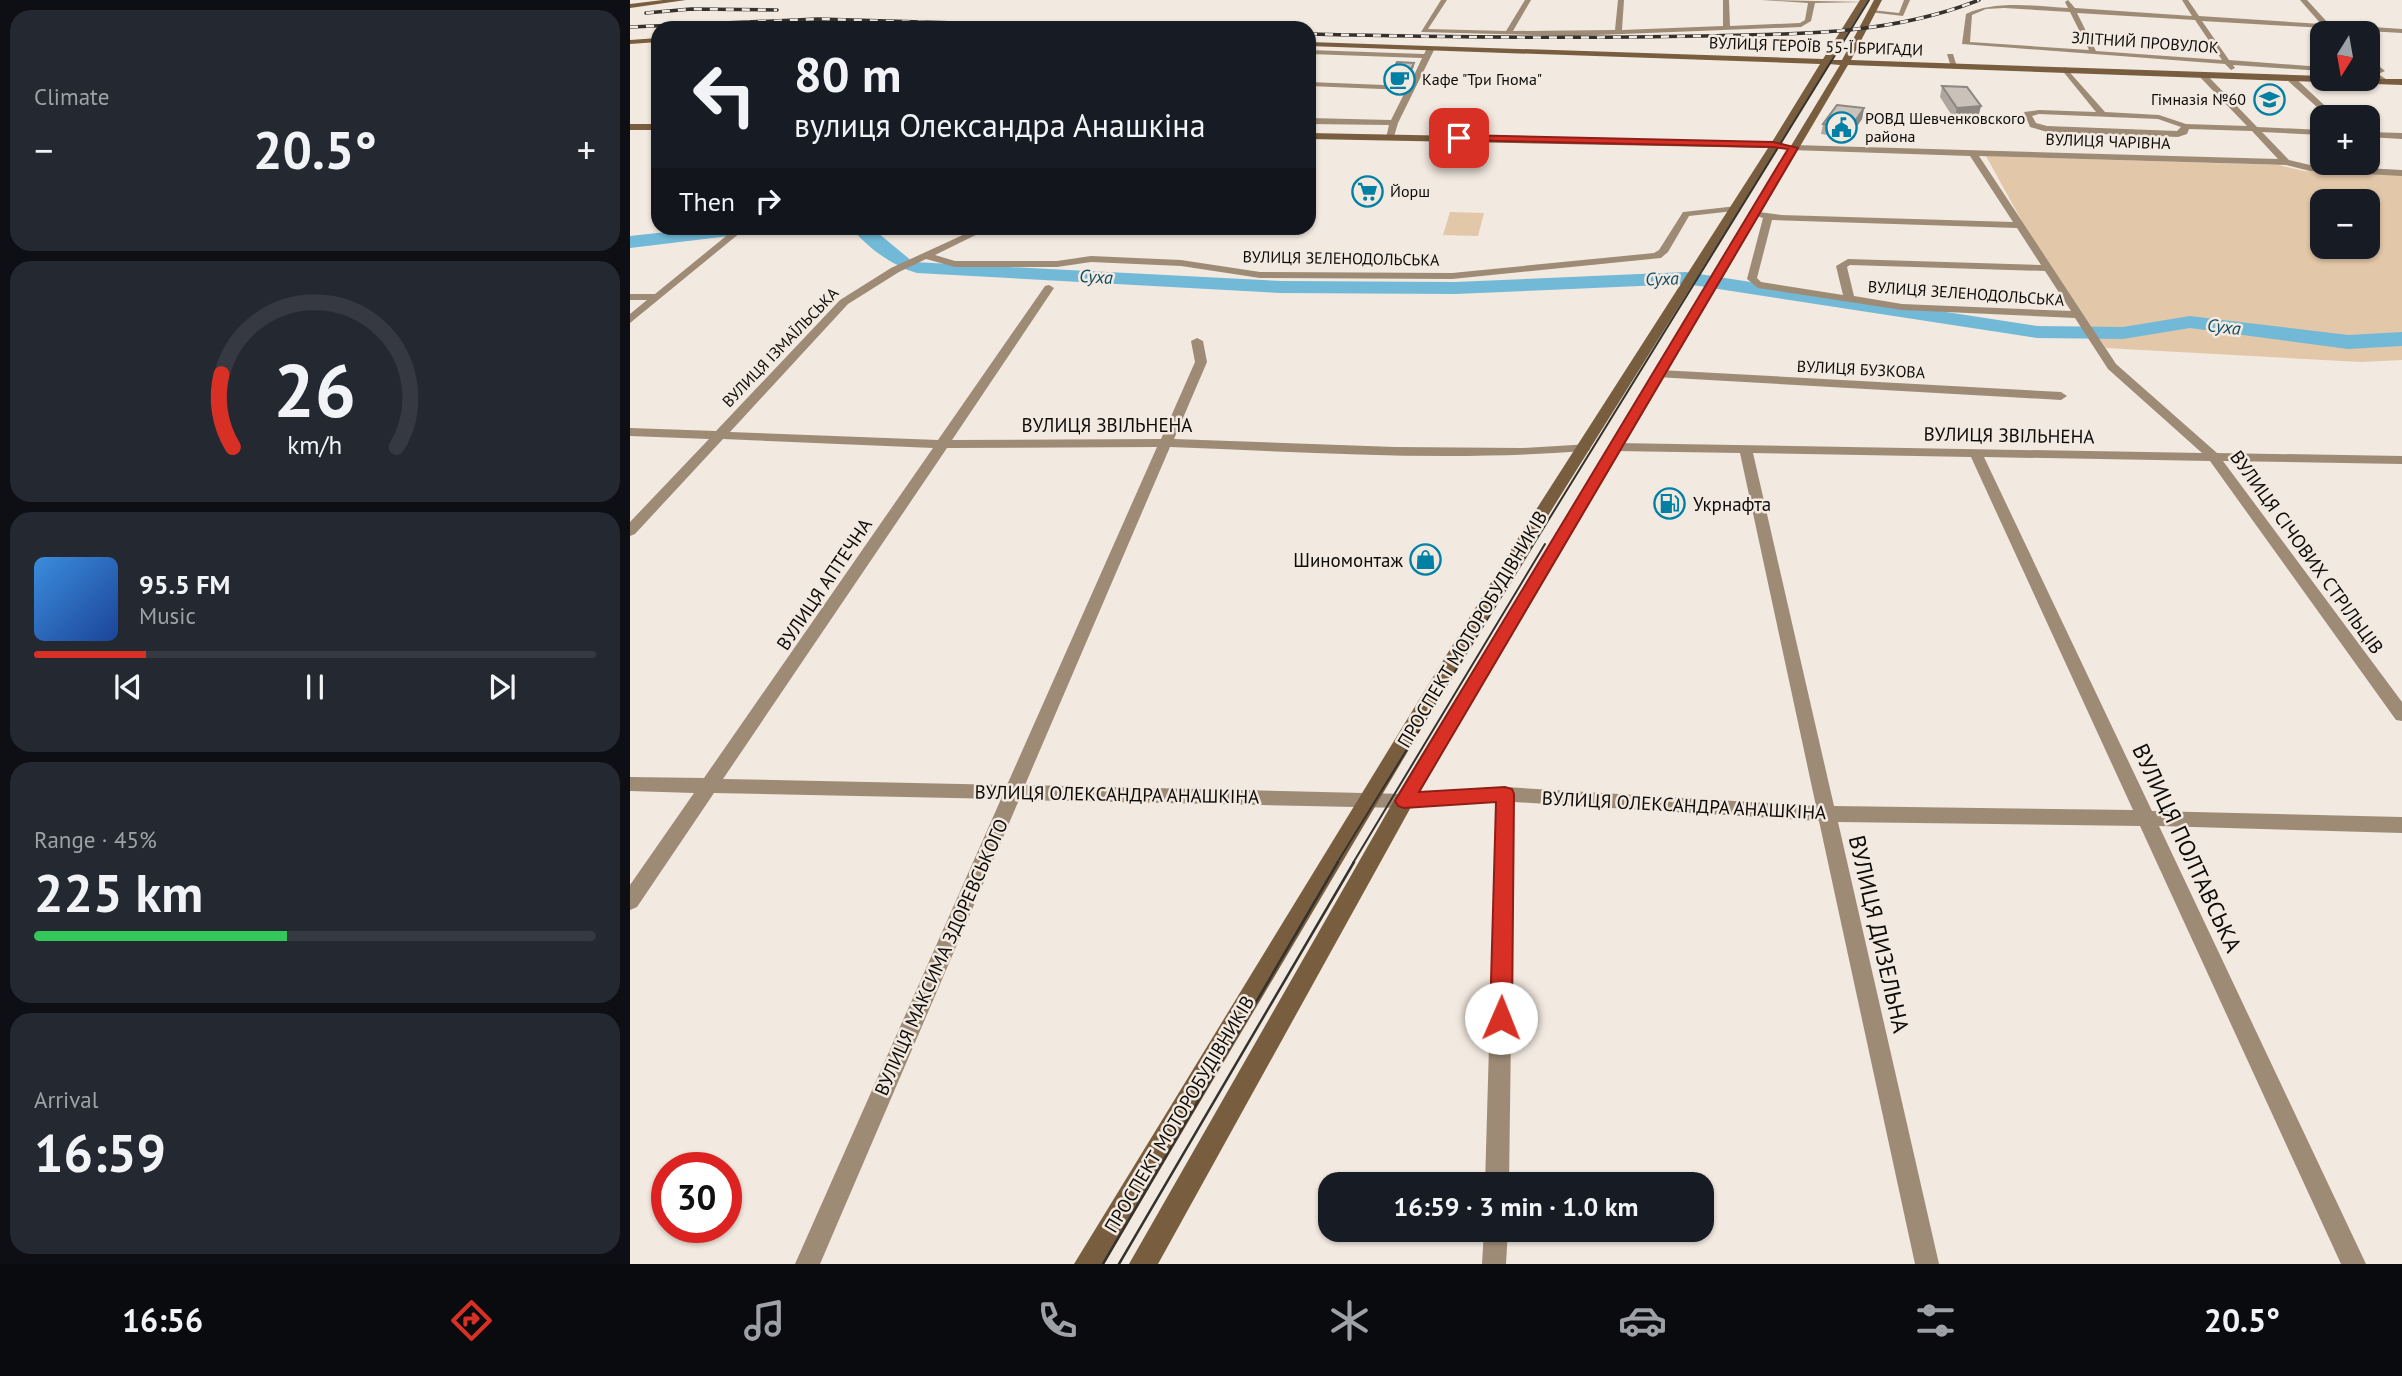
<!DOCTYPE html>
<meta charset="utf-8">
<style>
body{margin:0;font-family:"PT Sans",sans-serif;background:#242831;color:#f1f3f6;height:100vh;display:flex;flex-direction:column;font-size:26px;white-space:nowrap}
*{box-sizing:border-box;margin:0}
p{font-size:23px;color:#9ea1a6}
.icon{flex:none;width:38px;height:38px;fill:none;stroke:currentColor;stroke-width:2;stroke-linecap:round;stroke-linejoin:round}
.map{position:relative;flex:1;overflow:hidden}
.side{display:flex;flex-direction:column;gap:10px;padding:10px;background:#0d0f14;width:630px}
.side>*{flex:none}
.hud{position:absolute;left:21px;top:21px;width:665px;height:214px;border-radius:21px;box-shadow:0 2px 5px #0004;background:#171b24;color:#f1f3f6;overflow:hidden}
.needle{width:46px;rotate:191deg}
.buttons{position:absolute;left:1680px;top:21px;display:grid;gap:14px}
.buttons a{display:grid;place-items:center;width:70px;height:70px;border-radius:14px;background:#171b24;box-shadow:0 2px 5px #0004;font-size:35px}
.speed{position:absolute;left:21px;top:1152px;display:flex;gap:14px;font-size:35px;font-weight:700;text-align:center}
.speed>*{display:grid;place-content:center;width:91px;height:91px;border-radius:50%;background:#171b24;box-shadow:0 2px 5px #0004;line-height:1}
.speed .limit{border:10px solid #d22;background:#fff;color:#111}
.pin{position:absolute;display:grid;place-items:center;width:60px;height:60px;color:#fff;margin:-30px;border-radius:14px;box-shadow:0 4px 10px #0006}
.me{position:absolute;width:77px;margin:-38px;rotate:1deg;stroke-linejoin:round;filter:drop-shadow(0 0 5px #0008)}
.turn{display:flex;align-items:center;gap:24px;height:147px;padding:0 28px;font-size:32px}
.turn .icon{width:91px;height:91px;stroke-width:2.5}
.turn b{display:block;font-size:49px;line-height:60px}
.then{display:flex;align-items:center;height:66px;padding:0 28px;background:#0003;gap:14px;font-size:26px}
.big{font-size:52px;font-weight:700;line-height:1.1}
.side .card{flex:1;display:flex;flex-direction:column;justify-content:center;gap:10px;min-width:0;padding:0 24px;border-radius:21px;background:#242831}
.side .dial{align-items:center;gap:0}
.dial svg{height:182px;overflow:visible;fill:none;stroke:#363941;stroke-width:7;stroke-linecap:round;text-anchor:middle}
.dial text{fill:#f1f3f6;stroke:none}
.song{display:flex;align-items:center;gap:21px}
.cover{width:84px;height:84px;border-radius:10px;background:linear-gradient(135deg,hsl(210 70% 55%),hsl(220 70% 35%))}
.played{height:7px;border-radius:4px;background:linear-gradient(90deg,#d93025 20%,#363941 20%)}
.keys{display:flex;justify-content:space-around;direction:ltr}
.heat{display:flex;justify-content:space-between;align-items:center;font-size:38px;direction:ltr}
.charge{height:10px;border-radius:5px;background:linear-gradient(90deg,#34c759 45%,#363941 0)}
.trip{position:absolute;left:688px;top:1172px;width:396px;height:70px;border-radius:21px;background:#171b24;box-shadow:0 2px 5px #0004;font-weight:700;line-height:70px;text-align:center}
.menu{display:flex;height:112px;justify-content:space-around;align-items:center;background:#090b0e;color:#9ea1a6}
.menu .icon{width:49px;height:49px}
.menu .on{color:#d93025}
.menu b{font-size:32px;color:#f1f3f6}
main{display:flex;flex:1;min-height:0}
.map>svg:first-child{display:block}
.green{fill:#e3c7a9;fill-rule:evenodd}
.lines{fill:none;stroke-linecap:round;stroke-linejoin:round}
.river{fill:#71b9d7;fill-rule:evenodd}
.street{fill:#9e8b76;fill-rule:evenodd}
.secondary{fill:#795d3f;fill-rule:evenodd}
.tram-far1{stroke:#35322e;stroke-width:2}
.tram{stroke:#35322e;stroke-width:2.5}
.rail-casing{stroke:#35322e;stroke-width:3.5}
.rail{stroke:#f2e9e0;stroke-width:2.5;stroke-dasharray:8;stroke-linecap:butt}
.wall{fill:#aea69f}
.shaded-wall{fill:#8d8782}
.building{fill:#cac1b9;stroke:#8d8782;stroke-width:2}
.route{fill:#d93025;stroke:#8d1f18;stroke-width:2}
.labels{text-anchor:middle;stroke-width:5;stroke-linejoin:round;paint-order:stroke}
.far-street-label{font-size:16px;fill:#0e0c09;stroke:#f2e9e0}
.far-poi-label{font-size:16px;fill:#0e0c09;stroke:#f2e9e0;text-anchor:start}
.far-water-label{font-size:18px;font-style:italic;fill:#104d62;stroke:#f2e9e0}
.street-label{font-size:19px;fill:#0e0c09;stroke:#f2e9e0}
.poi-label{font-size:19px;fill:#0e0c09;stroke:#f2e9e0;text-anchor:start}
.near-street-label{font-size:23px;fill:#0e0c09;stroke:#f2e9e0}
</style>
<main>
<section class="side">
<div class="card"><p>Climate</p>
<div class="heat"><a>−</a><b class="big">20.5°</b><a>+</a></div>
</div>
<div class="card dial"><svg viewBox="0 0 100 80">
<path d="M14 69A42 42 0 1 1 86 69"/>
<path d="M14 69A42 42 0 0 1 9 37" stroke="#d93025"/>
<text x="50" y="56" font-size="32" font-weight="700">26</text>
<text x="50" y="72" font-size="11">km/h</text>
</svg></div>
<div class="card">
<div class="song"><i class="cover"></i><div><b>95.5 FM</b><p>Music</p></div></div>
<div class="played"></div>
<div class="keys"><svg class="icon" aria-label="previous" viewBox="0 0 24 24"><path d="M18 5L8 12l10 7zM5 5v14"/></svg><svg class="icon" aria-label="pause" viewBox="0 0 24 24"><path d="M8 5v14M16 5v14"/></svg><svg class="icon" aria-label="next" viewBox="0 0 24 24"><path d="M6 5l10 7-10 7zM19 5v14"/></svg></div>
</div>
<div class="card"><p>Range · 45%</p><b class="big">225 km</b><div class="charge"></div></div>
<div class="card"><p>Arrival</p><b class="big">16:59</b></div>
</section>
<div class="map">
<svg width="1772" height="1264" viewBox="0 0 1772 1264">
<rect width="100%" height="100%" fill="#f2e9e0"/>
<path class="green" d="M1356,156l293,9 25,6 98,3v186l-41,2 -255,-14 -82,-123zM1692,201h46v46h-46z
M820,212l34,1 -6,23 -35,-1z"/>
<g class="lines">
<path class="river" d="M73,228h52l-9,6 -116,14v-12z
M222,228h20l41,34 368,19 174,1 231,-10 351,54 86,1 67,-11 158,19 54,-3v14l-54,3 -158,-21 -67,11 -86,-1 -351,-54 -231,10 -174,-1 -364,-20c-22,-6 -50,-25 -65,-45z"/>
<path class="street" d="M811,0h6l-19,29 78,2 19,-31h6l-18,31 102,-1 3,-30h6l-2,30 101,-4v-26h6l1,26 70,-3 5,-3 3,-17 -47,-3 105,2 -51,1 -4,18 -10,6 -229,9 -151,-4z
M1274,0h6l-7,16 -34,-4 3,-2 27,3z
M1438,0l7,8 117,8 -10,-16h6l11,16 122,8 -21,-24h7l22,24 73,5v4l-70,-4 -3,2 -4,-3 -123,-7 27,39 93,7v4l-89,-6 2,3 -4,2 -6,-6 -263,-20 4,-30c28,-14 70,-8 102,-6l-3,-6zM1374,8l66,4 19,38 -119,-8 2,-27 14,-6zM1447,13l118,7 27,40 -126,-9z
M797,48l7,2 -36,73 -5,17 -7,-2 3,-13 -80,-1v-6l82,2 15,-30 -97,-4v-4l100,4 13,-28 -113,-4v-4l115,4z
M1317,54h6l4,13h-6z
M1738,57l17,14 -7,3 8,5v4h-6l-12,-10 7,-3 -7,-7z
M1435,67l40,45 54,3 27,9 61,2 -50,-52 7,-2 53,55 65,3v5l-60,-3 27,28 21,5 92,5v6l-92,-5 -24,-6 -307,-9 137,208 101,89 185,3v8l-179,-3 179,241v19l-6,-1 -186,-259 -226,-4 168,354 250,6v16l-243,-7 207,438h-25l-201,-438 -302,-4 101,442h-24l-96,-443 -305,-19 -5,383h-24l11,-383 -92,6 -385,-8 -199,464h-25l206,-465 -287,-6 -77,114 -7,3v-25l64,-92 -64,-2v-14l74,1 229,-330 -210,-9 -88,95 -5,2v-14l79,-83 -79,-3v-8l86,3 124,-131 51,-32 87,-40h12l-55,27 20,6h102l34,-5 90,4 79,12 192,1 202,-20 5,-3 24,-38 54,-6 2,2 -5,3 -45,5 -21,36 -7,6 -209,21 -192,-1 -79,-12 -90,-4 -34,5h-102l-29,-8 -27,13 -51,32 -118,128 208,8 107,-154 4,-1 5,3 -102,152 209,-1 34,-77 -4,-21 6,-3 6,3 4,21 -33,77 221,8 128,1 67,-4v6l-5,1c-138,11 -277,1 -415,-4l-145,338 379,9 101,-7 311,19 -76,-353 -124,-2 -7,-4 7,-4 586,10 -94,-84 -33,-51 -173,-8 -144,-22 -11,-9 16,-61 -9,-3 5,-3 22,3 232,7 -43,-66 -179,-6 -1,-2 4,-3 484,14 -26,-28 -63,-2 -2,5 -9,3 -131,-5 -17,-5 -6,-15 15,-2 57,2 -35,-43zM1409,114l119,5 23,8 -4,4 -130,-5 -11,-3 -4,-7zM1142,220l245,8 24,37 -193,-6 -12,7 7,29 -82,-13 -4,-4zM1220,265l195,6 26,40 -169,-7 -48,-8 -7,-29zM527,447l-150,338 -284,-6 224,-331zM1123,453l218,4 162,353 -299,-4z
M1657,76h6l44,41h-9l-41,-37z
M1738,132l34,1v6l-34,-2z
M106,228h10l-116,95v-9l17,-14h-17v-6h25z
M1030,370l401,22 6,4 -6,4 -405,-23v-6z
M854,1230h24l-2,34h-24z"/>
<path class="secondary" d="M33,0h23l-56,8v-4z
M1230,0h8l-37,60h11l32,-60h8l-31,60 471,16v3h80v6l-554,-20 -437,742 -253,457h-29l268,-469 443,-730 -11,-1 -48,78 4,3 -7,3 -239,382 -435,734h-30l449,-734 245,-382 -459,-9v-6l463,9 48,-78 -511,-18v-4l514,17z
M28,38v4l-28,2v-4z
M0,124h28v6h-28z"/>
<path class="tram-far1" d="M707,863l532,-863
M723,863l192,-319"/>
<path class="tram" d="M473,1264l235,-402
M489,1264l235,-402"/>
<defs>
<path id="rail" d="M16,13l45,-4 86,1
M0,27l188,-8 314,9
M679,34c129,3 258,5 388,2 96,-2 191,0 282,-36"/>
</defs>
<use href="#rail" class="rail-casing"/>
<use href="#rail" class="rail"/>
</g>
<path class="wall" d="M784,63v3l-8,17h-17v-4z
M1312,86l39,20 -3,11 -24,2 -14,-22z
M1234,108l-2,11 -13,19 -28,-4 2,-10z"/>
<path class="shaded-wall" d="M784,63v3l-8,17v-3z
M1351,106l-3,11 -24,2 3,-11z
M1234,108l-2,11 -13,19 2,-11z"/>
<path class="building" d="M767,62l17,1 -8,17 -17,-1z
M1312,86l25,1 14,19 -24,2z
M1207,105l27,3 -13,19 -28,-3z"/>
<path class="route" d="M829,135l314,7 25,6 -379,644 86,-5 7,2 2,5 -2,224 -3,7 -8,3 -8,-3 -3,-7 6,-216 -92,6 -6,-2 -3,-5 393,-652 -15,-2 -317,-7z"/>
<defs>
<symbol id="cafe-ring" viewBox="-11 -11 22 22"><circle r="9.5" fill="#f2e9e0" stroke="#0080a5" stroke-width="1.5"/><path d="M-5.5-4.5H6V0H3Q3 3.5 0 3.5H-2.5Q-5.5 3.5-5.5 0ZM3-3.2v2h1.7v-2ZM-6 4.5H4V6H-6Z" fill="#0080a5"/></symbol>
<symbol id="school-ring" viewBox="-11 -11 22 22"><circle r="9.5" fill="#f2e9e0" stroke="#0080a5" stroke-width="1.5"/><path d="M0-5L7-2L0 1L-7-2ZM-4 1L0 2.5L4 1V4Q0 6-4 4Z" fill="#0080a5"/></symbol>
<symbol id="civic-ring" viewBox="-11 -11 22 22"><circle r="9.5" fill="#f2e9e0" stroke="#0080a5" stroke-width="1.5"/><path d="M-.6-6.5H3V-4.5H.6V-3L4-1V1h2V6H-6V1h2V-1L-.6-3ZM-1.2 2.5V6h2.4V2.5Z" fill="#0080a5"/></symbol>
<symbol id="supermarket-ring" viewBox="-11 -11 22 22"><circle r="9.5" fill="#f2e9e0" stroke="#0080a5" stroke-width="1.5"/><path d="M-6-5.5h2.5l.6 2H6L4.5 2H-2.5L-4.4-4H-6ZM-1.5 3.2a1.3 1.3 0 1 0 .1 0ZM3 3.2a1.3 1.3 0 1 0 .1 0Z" fill="#0080a5"/></symbol>
<symbol id="fuel-ring" viewBox="-11 -11 22 22"><circle r="9.5" fill="#f2e9e0" stroke="#0080a5" stroke-width="1.5"/><path d="M-5.5-6h7V0h2V4h1.3V-2.5L3-4.5l.8-.8L6-3V5H2.5V1h-1V6h-7ZM-4.2-4.7v3.2H.2V-4.7Z" fill="#0080a5"/></symbol>
<symbol id="shop-ring" viewBox="-11 -11 22 22"><circle r="9.5" fill="#f2e9e0" stroke="#0080a5" stroke-width="1.5"/><path d="M-5-2.5h2.3a2.7 3.5 0 0 1 5.4 0H5L5.5 6h-11ZM-1.5-2.5h3a1.5 2.3 0 0 0-3 0Z" fill="#0080a5"/></symbol>
</defs>
<g fill-rule="evenodd">
<use href="#cafe-ring" x="752" y="62" width="35" height="35"/>
<use href="#school-ring" x="1622" y="82" width="35" height="35"/>
<use href="#civic-ring" x="1194" y="110" width="35" height="35"/>
<use href="#supermarket-ring" x="720" y="174" width="35" height="35"/>
<use href="#fuel-ring" x="1022" y="486" width="35" height="35"/>
<use href="#shop-ring" x="778" y="542" width="35" height="35"/>
</g>
<g class="labels">
<g class="far-street-label">
<text transform="translate(1515 42) rotate(4)" y="6">ЗЛІТНИЙ ПРОВУЛОК</text>
<text transform="translate(1186 46) rotate(2)" y="6">ВУЛИЦЯ ГЕРОЇВ 55-Ї БРИГАДИ</text>
<text transform="translate(1478 141) rotate(2)" y="6">ВУЛИЦЯ ЧАРІВНА</text>
<text transform="translate(711 258) rotate(1)" y="6">ВУЛИЦЯ ЗЕЛЕНОДОЛЬСЬКА</text>
<text transform="translate(1336 293) rotate(4)" y="6">ВУЛИЦЯ ЗЕЛЕНОДОЛЬСЬКА</text>
<text transform="translate(150 347) rotate(-46)" y="6">ВУЛИЦЯ ІЗМАЇЛЬСЬКА</text>
<text transform="translate(1231 369) rotate(3)" y="6">ВУЛИЦЯ БУЗКОВА</text>
</g>
<g class="far-poi-label">
<text x="792" y="85">Кафе "Три Гнома"</text>
<text x="1616" y="105" text-anchor="end">Гімназія №60</text>
<text x="1235" y="124">РОВД Шевченковского<tspan x="1235" dy="18">района</tspan></text>
<text x="760" y="197">Йорш</text>
</g>
<g class="far-water-label">
<text transform="translate(466 277) rotate(3)" y="6">Суха</text>
<text transform="translate(1032 279) rotate(-2)" y="6">Суха</text>
<text transform="translate(1594 327) rotate(7)" y="6">Суха</text>
</g>
<g class="street-label">
<text x="477" y="432">ВУЛИЦЯ ЗВІЛЬНЕНА</text>
<text transform="translate(1379 435) rotate(1)" y="7">ВУЛИЦЯ ЗВІЛЬНЕНА</text>
<text transform="translate(1677 552) rotate(54)" y="7">ВУЛИЦЯ СІЧОВИХ СТРІЛЬЦІВ</text>
<text transform="translate(194 584) rotate(-56)" y="7">ВУЛИЦЯ АПТЕЧНА</text>
<text transform="translate(842 629) rotate(-59)" y="7">ПРОСПЕКТ МОТОРОБУДІВНИКІВ</text>
<text transform="translate(487 794) rotate(1)" y="7">ВУЛИЦЯ ОЛЕКСАНДРА АНАШКІНА</text>
<text transform="translate(1054 805) rotate(3)" y="7">ВУЛИЦЯ ОЛЕКСАНДРА АНАШКІНА</text>
<text transform="translate(311 957) rotate(-66)" y="7">ВУЛИЦЯ МАКСИМА ЗДОРЕВСЬКОГО</text>
<text transform="translate(549 1114) rotate(-59)" y="7">ПРОСПЕКТ МОТОРОБУДІВНИКІВ</text>
</g>
<g class="poi-label">
<text x="1063" y="511">Укрнафта</text>
<text x="773" y="567" text-anchor="end">Шиномонтаж</text>
</g>
<g class="near-street-label">
<text transform="translate(1557 848) rotate(65)" y="8">ВУЛИЦЯ ПОЛТАВСЬКА</text>
<text transform="translate(1249 934) rotate(77)" y="8">ВУЛИЦЯ ДИЗЕЛЬНА</text>
</g>
</g>
</svg>
<div class="buttons">
<a><svg class="needle" viewBox="-14 -14 28 28"><path d="M0-13l5 13h-10z" fill="#e53935"/><path d="M0 13l5-13h-10z" fill="#9ea1a6"/></svg></a>
<a>+</a>
<a>−</a>
</div>
<div class="speed"><div class="limit">30</div></div>
<div class="pin" style="left:829px;top:138px;background:#d93025"><svg class="icon" aria-label="arrive" viewBox="0 0 24 24"><path d="M6 21V4h12l-3 4 3 4H6"/></svg></div>
<svg class="me" style="left:871px;top:1018px" viewBox="-20 -20 40 40"><circle r="19" fill="#fff"/><path d="M0-13L10 11 0 6-10 11z" fill="#d93025"/></svg>
<div class="trip">16:59 · 3 min · 1.0 km</div>
<div class="hud">
<div class="turn"><svg class="icon" aria-label="left" viewBox="0 0 24 24"><path d="M17 20v-9H6M10 6l-5 5 5 5"/></svg><div><b>80 m</b>вулиця Олександра Анашкіна</div></div>
<div class="then">Then<svg class="icon" aria-label="right" viewBox="0 0 24 24"><path d="M7 20v-9h11M14 6l5 5-5 5"/></svg></div>
</div>
</div>
</main>
<nav class="menu">
<b>16:56</b>
<svg class="icon on" aria-label="directions" viewBox="0 0 24 24"><path d="M12 3l9 9-9 9-9-9zM9 14v-3h6M13 9l2 2-2 2"/></svg>
<svg class="icon" aria-label="music" viewBox="0 0 24 24"><path d="M9 18V5l10-2v13"/><circle cx="6" cy="18" r="3"/><circle cx="16" cy="16" r="3"/></svg>
<svg class="icon" aria-label="phone" viewBox="0 0 24 24"><path d="M5 4h4l2 5-3 2q2 4 5 5l2-3 5 2v4C11 20 4 13 5 4z"/></svg>
<svg class="icon" aria-label="climate" viewBox="0 0 24 24"><path d="M12 3v18M4 7l16 10M4 17L20 7"/></svg>
<svg class="icon" aria-label="car" viewBox="0 0 24 24"><path d="M5 17H2v-5l4-1 3-4h7l3 4 3 1v5h-3M9 17h6M6 11h13"/><circle cx="7" cy="17" r="2"/><circle cx="17" cy="17" r="2"/></svg>
<svg class="icon" aria-label="filters" viewBox="0 0 24 24"><path d="M4 7h16M4 17h16"/><circle cx="9" cy="7" r="2"/><circle cx="15" cy="17" r="2"/></svg>
<b>20.5°</b>
</nav>
